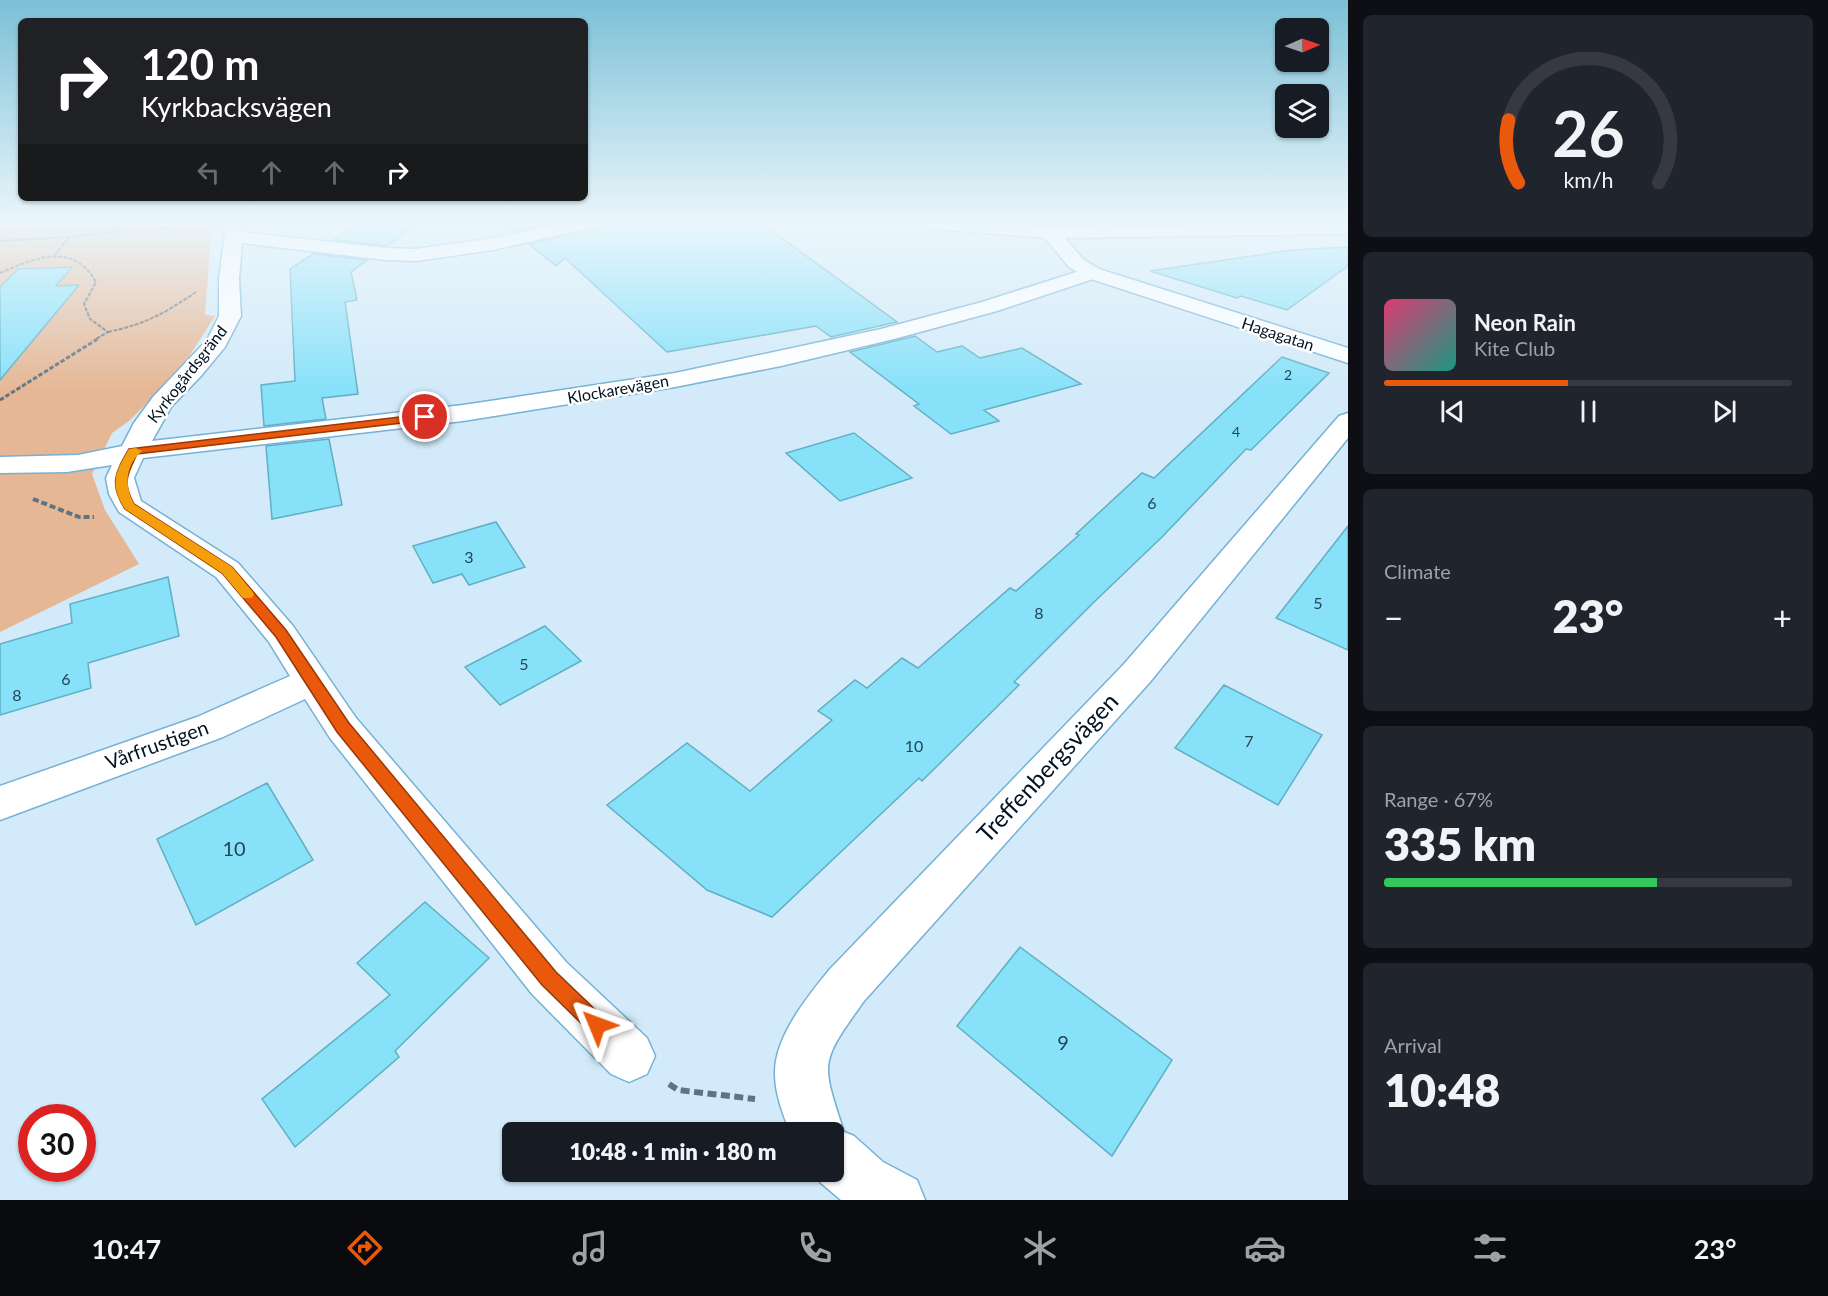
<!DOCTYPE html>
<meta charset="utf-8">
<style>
body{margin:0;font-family:Lato,sans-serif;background:#20242c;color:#f1f3f6;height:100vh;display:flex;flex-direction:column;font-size:22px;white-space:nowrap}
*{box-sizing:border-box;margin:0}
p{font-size:20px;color:#9ea1a6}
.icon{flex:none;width:33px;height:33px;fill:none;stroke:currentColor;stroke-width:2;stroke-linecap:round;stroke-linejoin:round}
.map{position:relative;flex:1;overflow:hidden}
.sheet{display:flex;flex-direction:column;gap:15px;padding:15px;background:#0d0f14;width:480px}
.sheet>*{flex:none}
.guide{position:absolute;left:18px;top:18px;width:570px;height:183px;border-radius:9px;box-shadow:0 2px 4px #0004;background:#202124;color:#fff;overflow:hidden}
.needle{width:39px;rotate:88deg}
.fabs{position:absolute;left:1275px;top:18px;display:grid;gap:12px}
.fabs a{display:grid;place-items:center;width:54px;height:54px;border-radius:9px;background:#171b24;box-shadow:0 2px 4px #0004;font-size:30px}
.speed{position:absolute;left:18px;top:1104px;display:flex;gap:12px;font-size:30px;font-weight:700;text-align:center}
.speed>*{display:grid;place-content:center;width:78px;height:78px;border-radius:50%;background:#171b24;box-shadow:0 2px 4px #0004;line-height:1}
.speed .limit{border:9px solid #d22;background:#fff;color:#111}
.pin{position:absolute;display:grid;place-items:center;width:51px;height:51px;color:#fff;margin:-26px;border:3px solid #fff;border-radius:50%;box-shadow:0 2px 6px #0007}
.me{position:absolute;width:66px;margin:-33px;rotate:314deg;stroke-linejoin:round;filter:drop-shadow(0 0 4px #0008)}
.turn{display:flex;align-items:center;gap:21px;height:126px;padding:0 24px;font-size:27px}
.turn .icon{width:78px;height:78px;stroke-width:2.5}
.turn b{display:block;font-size:42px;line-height:51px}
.lanes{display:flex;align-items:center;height:57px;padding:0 24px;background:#0003;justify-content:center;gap:30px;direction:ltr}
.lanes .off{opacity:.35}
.big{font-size:45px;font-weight:800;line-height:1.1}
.sheet .tile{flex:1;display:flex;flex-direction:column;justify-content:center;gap:9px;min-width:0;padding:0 21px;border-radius:9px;background:#20242c}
.sheet .dial{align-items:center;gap:0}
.dial svg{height:156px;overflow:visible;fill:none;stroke:#363941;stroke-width:7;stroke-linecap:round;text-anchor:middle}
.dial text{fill:#f1f3f6;stroke:none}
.song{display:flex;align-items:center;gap:18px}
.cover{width:72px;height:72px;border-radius:9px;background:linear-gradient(135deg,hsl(340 70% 55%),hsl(170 70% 35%))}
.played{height:6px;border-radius:3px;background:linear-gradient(90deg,#ea580c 45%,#363941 45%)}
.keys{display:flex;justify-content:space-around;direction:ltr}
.heat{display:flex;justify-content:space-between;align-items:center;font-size:33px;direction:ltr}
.charge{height:9px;border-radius:4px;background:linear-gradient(90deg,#34c759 67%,#363941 0)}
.trip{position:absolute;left:502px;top:1122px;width:342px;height:60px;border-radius:9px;background:#171b24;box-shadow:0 2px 4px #0004;font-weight:800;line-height:60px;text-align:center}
.tab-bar{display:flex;height:96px;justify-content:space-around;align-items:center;background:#090b0e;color:#9ea1a6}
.tab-bar .icon{width:42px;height:42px}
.tab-bar .selected{color:#ea580c}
.tab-bar b{font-size:27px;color:#f1f3f6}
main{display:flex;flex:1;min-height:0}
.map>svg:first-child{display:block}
.green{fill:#e6b795}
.building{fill:#87e1f9;stroke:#61afc3;stroke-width:1.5}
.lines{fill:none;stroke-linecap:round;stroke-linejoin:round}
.lane-casing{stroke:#75b1d6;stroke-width:4}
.street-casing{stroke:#75b1d6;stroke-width:3}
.secondary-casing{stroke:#75b1d6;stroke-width:3}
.path-far3{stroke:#5f7482;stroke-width:2;stroke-dasharray:4 1.5;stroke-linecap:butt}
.path-far2{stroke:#5f7482;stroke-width:3;stroke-dasharray:4.5 2;stroke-linecap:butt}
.path-far1{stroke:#5f7482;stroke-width:4;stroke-dasharray:6 3;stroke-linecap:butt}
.path{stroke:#5f7482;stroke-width:6;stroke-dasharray:9 4.5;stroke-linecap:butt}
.lane{fill:#fff;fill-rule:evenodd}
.street{fill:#fff;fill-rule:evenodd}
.secondary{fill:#fff;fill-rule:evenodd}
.route{fill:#ea580c;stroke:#983908;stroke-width:1.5}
.slow{fill:#f59e0b}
.labels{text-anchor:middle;stroke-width:5;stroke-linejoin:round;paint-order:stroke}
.far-number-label{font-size:14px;fill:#224656}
.far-street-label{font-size:16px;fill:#001220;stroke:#fff}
.number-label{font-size:16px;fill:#224656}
.street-label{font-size:20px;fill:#001220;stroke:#fff}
.near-number-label{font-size:20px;fill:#224656}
.near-street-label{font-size:24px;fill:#001220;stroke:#fff}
</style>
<main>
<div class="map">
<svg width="1348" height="1200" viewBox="0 0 1348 1200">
<rect width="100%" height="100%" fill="#d2eaf9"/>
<path class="green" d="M0,222h214l-5,3 2,9 -6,81 10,1 -34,53 -52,52 -17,12 -20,41 13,36 34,54 -139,68z"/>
<path class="building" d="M361,222h59l-33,24 -53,-6z
M500,222h57l-45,10z
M604,222h156l137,100 -66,15 -15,-11 -149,26 -102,-94 -9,8 -27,-22 70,-16z
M1348,247v19l-61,44 -46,-14 -4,2 -87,-27 143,-21z
M313,254l54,6 -16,12 6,28 -12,2 13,92 -36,4 4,21 -62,7 -3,-41 34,-4 -5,-112z
M72,267l-16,19 23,-1 -79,95v-93l18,-18z
M915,336l22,16 25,-6 18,12 42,-10 59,36 -97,26 15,11 -48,13 -37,-28 5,-2 -69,-52z
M1282,357l47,16 -78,77 -5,-1 -83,87 -71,68 -78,78 5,3 -97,96 -3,-3 -147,139 -65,-27 -100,-85 80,-62 63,48 82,-71 -14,-9 37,-31 12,8 35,-30 16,10 92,-80 6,3 63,-56 -3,-1 66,-61 12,5z
M854,433l58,45 -72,23 -54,-48z
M329,439l13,66 -70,14 -6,-73z
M496,522l29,45 -56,18 -7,-11 -29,9 -20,-37z
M1348,526v124l-72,-32z
M168,577l11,59 -91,27 3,25 -91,27v-71l72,-21 -2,-19z
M545,626l36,35 -81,44 -35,-38z
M1224,685l98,50 -44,70 -103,-57z
M267,783l46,77 -117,65 -39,-86z
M425,902l64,56 -94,93 4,6 -104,90 -33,-48 128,-104 -33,-32z
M1020,947l152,113 -60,96 -155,-130z"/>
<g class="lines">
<defs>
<path id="lane" d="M1210,222h14l10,9 -6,4z"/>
<path id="street" d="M222,222h18l3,10 143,16 30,1 77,-11 75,-16h34l-3,4 -106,24 -77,11 -30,-1 -144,-17 -3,36 2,37 -16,31 -24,29 -30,31 -19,34 311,-36 212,-32 206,-44 101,-27 110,-35 7,2 3,4 -3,4 -102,34 -103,28 -113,27 -106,21 -212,34 -320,37 -9,20 7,23 97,62 55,63 63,92 210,244 81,76 8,18 -8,18 -18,8 -18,-8 -79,-80 -202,-256 -25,-39 -82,38 -223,83v-34l197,-69 93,-41 -21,-34 -53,-65 -97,-65 -10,-18 -3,-16 6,-13 -45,7 -67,1v-16l78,-2 44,-9 12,-23 19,-26 54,-57 12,-24v-37l6,-47z
M1348,413v25l-198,244 -286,319c-45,63 -43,60 -20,131l10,4 29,26 34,18 8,20h-84l-20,-17 -8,-11h21v-40h-44c-7,-18 -15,-38 -15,-58 -1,-37 33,-78 55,-105l294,-305 215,-248z"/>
<path id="secondary" d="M901,222h79l71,6 297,-4v10l-283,4 18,21 16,10 249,79v15l-263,-86 -16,-10 -24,-29 -135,-11 -6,-1z"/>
</defs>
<use href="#lane" class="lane-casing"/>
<use href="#street" class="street-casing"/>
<use href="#secondary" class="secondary-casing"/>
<path class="path-far3" d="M113,229l13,-7
M0,241l69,-4 82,-10 49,4
M55,255l14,-18
M0,273c35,-15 73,-32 96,9l-12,22 6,15 18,13 -12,7
M108,332c38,-8 57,-19 88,-40"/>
<path class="path-far2" d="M0,400l99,-62"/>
<path class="path-far1" d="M33,499l46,18h15"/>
<path class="path" d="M669,1084l9,6 77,9"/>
<use href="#lane" class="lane"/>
<use href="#street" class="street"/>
<use href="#secondary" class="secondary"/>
</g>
<linearGradient id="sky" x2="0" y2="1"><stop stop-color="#7bc0d6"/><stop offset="0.57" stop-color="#ebf6fc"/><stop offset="1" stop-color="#ebf6fc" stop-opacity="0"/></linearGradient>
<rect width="1348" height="390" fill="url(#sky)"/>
<path class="route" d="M425,414l5,3 -2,3 -291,34c-10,21 -15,28 -3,50l98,63 54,63 63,93 207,249 48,46 3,7 -3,7 -7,3 -7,-3 -48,-47 -205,-253 -61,-95 -54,-64 -97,-64c-16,-25 -10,-36 4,-60z"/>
<path class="slow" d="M136,448l6,3c-17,14 -18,35 -8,53l98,63 20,24 2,3 -2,4h-9l-21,-25 -97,-64c-16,-25 -10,-36 4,-60z"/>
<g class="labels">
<g class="far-number-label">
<text x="1288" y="380">2</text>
<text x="1236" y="437">4</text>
</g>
<g class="far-street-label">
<text transform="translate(1278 334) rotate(18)" y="6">Hagagatan</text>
<text transform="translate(187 374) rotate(-52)" y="6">Kyrkogårdsgränd</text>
<text transform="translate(618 389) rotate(-10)" y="6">Klockarevägen</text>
</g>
<g class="number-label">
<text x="1152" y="509">6</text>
<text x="469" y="563">3</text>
<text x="1318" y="609">5</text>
<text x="1039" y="619">8</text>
<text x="524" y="670">5</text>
<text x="66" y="685">6</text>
<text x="17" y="701">8</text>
<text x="1249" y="747">7</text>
<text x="914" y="752">10</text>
</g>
<g class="street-label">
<text transform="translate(157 745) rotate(-20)" y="7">Vårfrustigen</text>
</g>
<g class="near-number-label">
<text x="234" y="856">10</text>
<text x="1063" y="1050">9</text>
</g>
<g class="near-street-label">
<text transform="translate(1048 768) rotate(-47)" y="8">Treffenbergsvägen</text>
</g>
</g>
</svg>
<div class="fabs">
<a><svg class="needle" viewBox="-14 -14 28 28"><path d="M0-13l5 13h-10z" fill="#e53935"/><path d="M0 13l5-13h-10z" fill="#9ea1a6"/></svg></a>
<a><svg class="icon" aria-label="layers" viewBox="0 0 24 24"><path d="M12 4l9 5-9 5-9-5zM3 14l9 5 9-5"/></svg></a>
</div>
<div class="speed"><div class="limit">30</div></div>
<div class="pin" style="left:425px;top:417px;background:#d93025"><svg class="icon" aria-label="arrive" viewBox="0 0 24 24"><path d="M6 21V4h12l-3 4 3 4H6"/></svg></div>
<svg class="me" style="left:597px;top:1025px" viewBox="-20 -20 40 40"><path d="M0-17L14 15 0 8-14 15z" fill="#ea580c" stroke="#fff" stroke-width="4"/></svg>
<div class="trip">10:48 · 1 min · 180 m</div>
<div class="guide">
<div class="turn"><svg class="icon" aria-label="right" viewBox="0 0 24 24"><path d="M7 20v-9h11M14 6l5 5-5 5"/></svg><div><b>120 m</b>Kyrkbacksvägen</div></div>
<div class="lanes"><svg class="icon off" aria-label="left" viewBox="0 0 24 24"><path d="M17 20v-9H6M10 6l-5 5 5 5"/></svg><svg class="icon off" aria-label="ahead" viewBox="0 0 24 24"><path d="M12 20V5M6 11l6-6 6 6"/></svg><svg class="icon off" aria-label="ahead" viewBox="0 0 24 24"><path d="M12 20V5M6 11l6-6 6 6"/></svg><svg class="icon" aria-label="right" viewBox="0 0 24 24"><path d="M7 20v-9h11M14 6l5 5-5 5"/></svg></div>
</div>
</div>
<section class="sheet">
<div class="tile dial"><svg viewBox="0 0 100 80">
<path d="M14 69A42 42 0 1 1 86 69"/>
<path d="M14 69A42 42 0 0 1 9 37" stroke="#ea580c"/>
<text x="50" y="56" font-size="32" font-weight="700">26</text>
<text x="50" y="72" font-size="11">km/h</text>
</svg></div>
<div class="tile">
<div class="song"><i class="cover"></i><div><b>Neon Rain</b><p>Kite Club</p></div></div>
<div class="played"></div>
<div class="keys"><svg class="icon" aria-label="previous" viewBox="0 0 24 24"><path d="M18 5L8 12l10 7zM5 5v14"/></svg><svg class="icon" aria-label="pause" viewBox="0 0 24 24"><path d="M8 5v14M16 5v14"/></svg><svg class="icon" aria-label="next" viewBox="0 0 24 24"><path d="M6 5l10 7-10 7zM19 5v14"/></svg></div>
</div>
<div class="tile"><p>Climate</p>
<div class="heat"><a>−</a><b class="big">23°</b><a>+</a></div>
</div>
<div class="tile"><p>Range · 67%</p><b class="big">335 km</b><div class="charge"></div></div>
<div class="tile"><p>Arrival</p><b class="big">10:48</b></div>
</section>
</main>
<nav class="tab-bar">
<b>10:47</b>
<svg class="icon selected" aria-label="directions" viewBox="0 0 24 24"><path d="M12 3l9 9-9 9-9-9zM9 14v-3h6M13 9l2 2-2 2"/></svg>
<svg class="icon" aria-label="music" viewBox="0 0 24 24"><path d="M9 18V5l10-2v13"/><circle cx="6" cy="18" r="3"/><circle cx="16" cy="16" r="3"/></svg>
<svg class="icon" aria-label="phone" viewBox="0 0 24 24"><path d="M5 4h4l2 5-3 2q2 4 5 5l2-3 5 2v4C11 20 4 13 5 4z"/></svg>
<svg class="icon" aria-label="climate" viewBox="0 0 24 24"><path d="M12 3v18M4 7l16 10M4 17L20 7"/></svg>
<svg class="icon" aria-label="car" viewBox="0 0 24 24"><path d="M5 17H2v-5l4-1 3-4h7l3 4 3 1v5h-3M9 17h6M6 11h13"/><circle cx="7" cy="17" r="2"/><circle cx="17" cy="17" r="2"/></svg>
<svg class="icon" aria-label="filters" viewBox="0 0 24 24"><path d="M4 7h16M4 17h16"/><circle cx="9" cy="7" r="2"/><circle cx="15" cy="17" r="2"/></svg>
<b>23°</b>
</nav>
